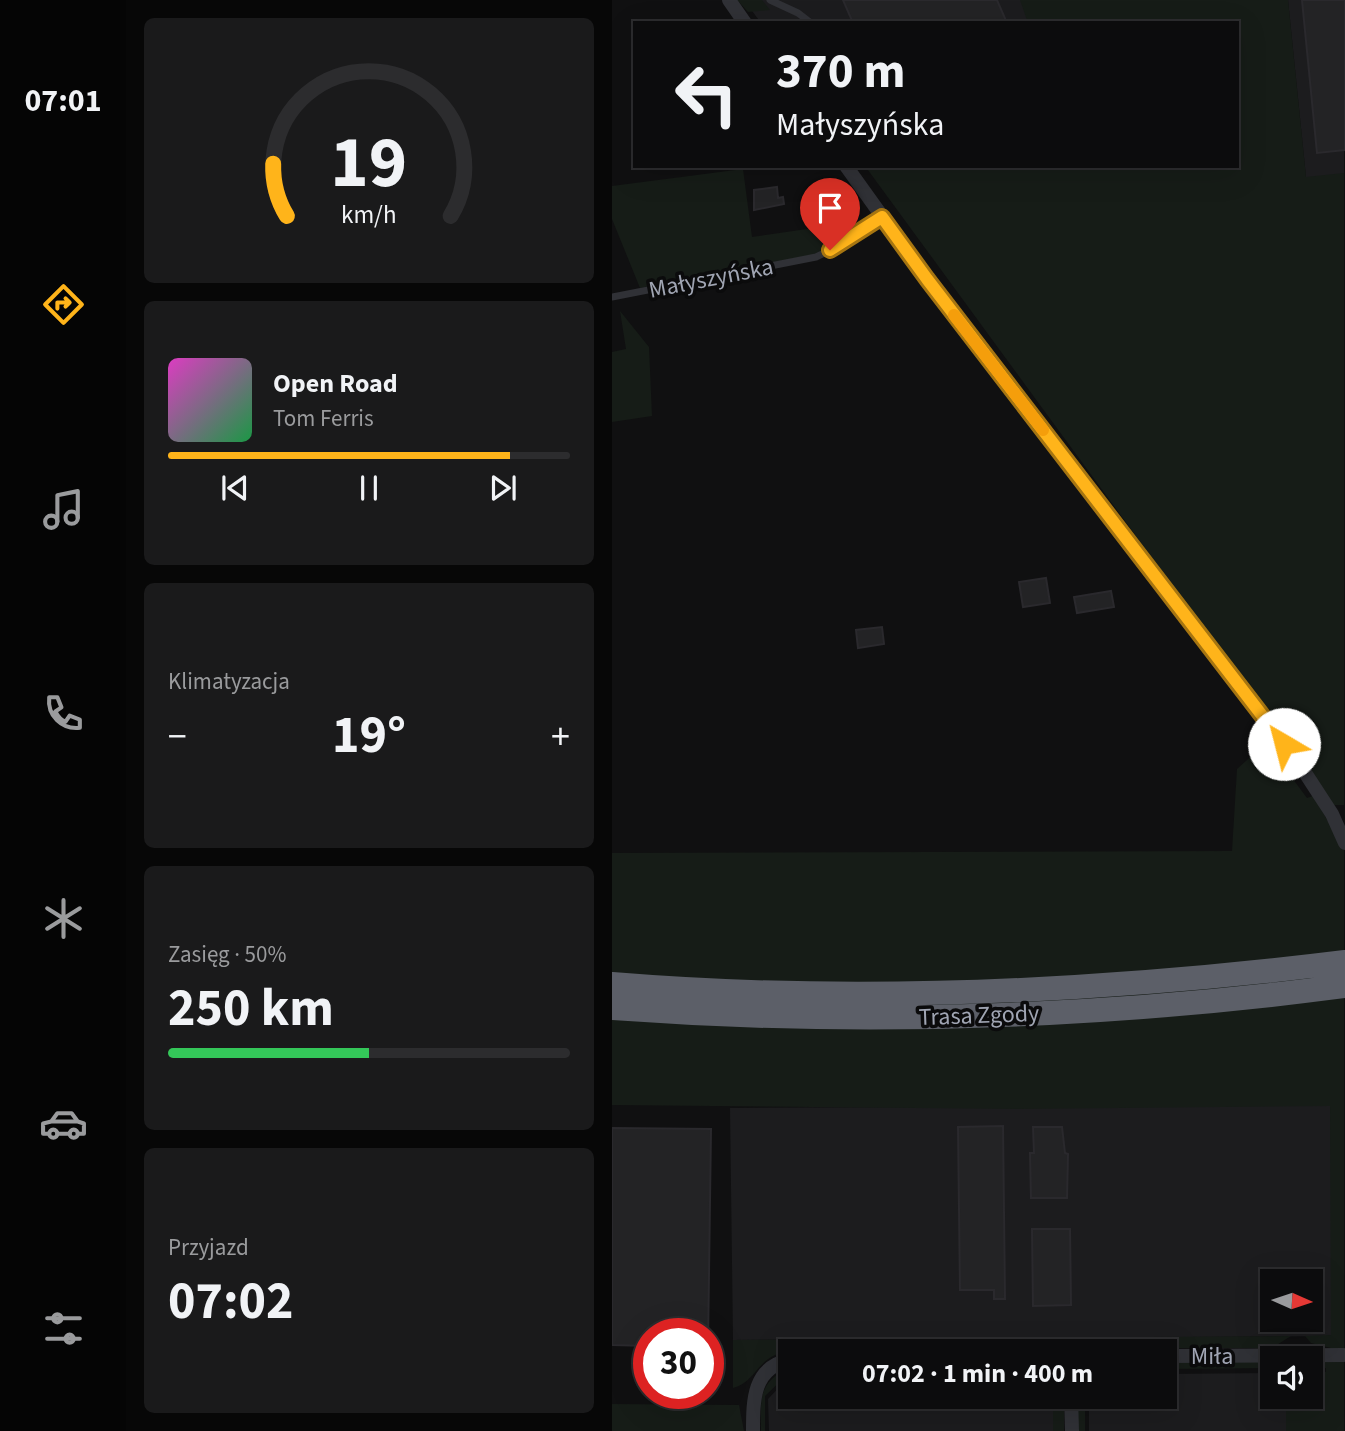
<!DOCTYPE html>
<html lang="pl">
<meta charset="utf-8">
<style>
body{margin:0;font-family:"Source Sans 3",sans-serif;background:#1a1a1b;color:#f1f3f6;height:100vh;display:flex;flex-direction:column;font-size:26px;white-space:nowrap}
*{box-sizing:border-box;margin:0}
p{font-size:23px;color:#9a9b9d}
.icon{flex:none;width:38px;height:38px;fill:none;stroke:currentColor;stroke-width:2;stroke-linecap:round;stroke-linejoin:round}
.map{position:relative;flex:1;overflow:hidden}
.details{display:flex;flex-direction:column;gap:18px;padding:18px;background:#070707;width:486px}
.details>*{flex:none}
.hud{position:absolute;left:21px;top:21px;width:606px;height:147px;border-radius:0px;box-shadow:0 7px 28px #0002,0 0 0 2px #2c2c2e;background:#0c0c0d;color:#f1f3f6;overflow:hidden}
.needle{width:46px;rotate:93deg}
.buttons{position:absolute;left:648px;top:1269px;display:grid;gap:14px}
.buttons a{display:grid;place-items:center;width:63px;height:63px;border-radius:0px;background:#0c0c0d;box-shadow:0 7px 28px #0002,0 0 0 2px #2c2c2e;font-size:35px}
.speed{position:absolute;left:21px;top:1318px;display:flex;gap:14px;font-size:35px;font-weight:700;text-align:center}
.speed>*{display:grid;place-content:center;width:91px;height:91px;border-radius:50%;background:#0c0c0d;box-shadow:0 7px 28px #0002,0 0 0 2px #2c2c2e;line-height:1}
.speed .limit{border:10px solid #d22;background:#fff;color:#111}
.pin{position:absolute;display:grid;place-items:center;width:60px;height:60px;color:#fff;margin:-72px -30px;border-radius:50% 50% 50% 0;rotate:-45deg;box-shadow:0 0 7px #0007}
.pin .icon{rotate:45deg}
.me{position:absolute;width:77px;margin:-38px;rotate:323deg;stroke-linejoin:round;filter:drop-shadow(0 0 5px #0008)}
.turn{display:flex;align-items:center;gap:24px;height:147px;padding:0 28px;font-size:32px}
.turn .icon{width:91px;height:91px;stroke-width:2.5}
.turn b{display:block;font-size:49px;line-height:60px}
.big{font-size:52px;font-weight:700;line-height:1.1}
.details .tile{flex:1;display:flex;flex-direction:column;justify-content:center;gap:10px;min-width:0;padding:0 24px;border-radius:10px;background:#1a1a1b}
.details .dial{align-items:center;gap:0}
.dial svg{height:182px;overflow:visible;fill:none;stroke:#2c2c2e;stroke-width:7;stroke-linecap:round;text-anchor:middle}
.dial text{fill:#f1f3f6;stroke:none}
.song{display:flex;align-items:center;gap:21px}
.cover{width:84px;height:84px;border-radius:10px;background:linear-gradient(135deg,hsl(310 70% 55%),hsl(140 70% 35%))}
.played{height:7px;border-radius:4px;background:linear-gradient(90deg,#ffb41a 85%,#2c2c2e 85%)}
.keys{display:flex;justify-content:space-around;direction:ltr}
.heat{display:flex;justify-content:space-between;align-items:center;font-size:38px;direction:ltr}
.charge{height:10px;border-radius:5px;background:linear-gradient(90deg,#34c759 50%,#2c2c2e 0)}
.trip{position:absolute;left:166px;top:1339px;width:399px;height:70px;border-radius:0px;background:#0c0c0d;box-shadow:0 7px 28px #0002,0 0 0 2px #2c2c2e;font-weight:700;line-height:70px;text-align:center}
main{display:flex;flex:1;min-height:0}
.tab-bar{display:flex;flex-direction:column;width:126px;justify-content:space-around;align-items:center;background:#050505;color:#9a9b9d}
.tab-bar .icon{width:49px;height:49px}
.tab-bar .selected{color:#ffb41a}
.tab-bar b{font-size:32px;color:#f1f3f6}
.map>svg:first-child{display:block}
.built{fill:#1c1c1e;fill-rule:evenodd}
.green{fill:#161c17}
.building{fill:#232325;stroke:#2a292d;stroke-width:2}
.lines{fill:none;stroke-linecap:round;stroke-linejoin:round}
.lane{stroke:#303136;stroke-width:7}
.street{stroke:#303136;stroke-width:14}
.highway{stroke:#5c5f68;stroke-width:24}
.route-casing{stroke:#a67511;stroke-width:18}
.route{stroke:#ffb41a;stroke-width:12}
.slow{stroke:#f59e0b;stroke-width:12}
.labels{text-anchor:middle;stroke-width:7;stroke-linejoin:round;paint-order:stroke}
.street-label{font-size:24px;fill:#a0a5b3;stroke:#0b0b0c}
</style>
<main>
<nav class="tab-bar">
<b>07:01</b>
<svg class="icon selected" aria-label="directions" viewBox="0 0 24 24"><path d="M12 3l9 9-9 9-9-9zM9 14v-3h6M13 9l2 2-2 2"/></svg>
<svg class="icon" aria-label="music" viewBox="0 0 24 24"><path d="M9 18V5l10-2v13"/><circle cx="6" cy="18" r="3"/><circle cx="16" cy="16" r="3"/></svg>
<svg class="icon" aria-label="phone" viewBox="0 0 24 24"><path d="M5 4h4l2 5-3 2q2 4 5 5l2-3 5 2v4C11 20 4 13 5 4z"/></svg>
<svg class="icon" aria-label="climate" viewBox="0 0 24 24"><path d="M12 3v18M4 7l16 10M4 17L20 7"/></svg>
<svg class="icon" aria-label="car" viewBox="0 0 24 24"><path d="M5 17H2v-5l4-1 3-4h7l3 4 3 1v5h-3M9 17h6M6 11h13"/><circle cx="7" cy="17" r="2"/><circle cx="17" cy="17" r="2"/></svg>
<svg class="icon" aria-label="filters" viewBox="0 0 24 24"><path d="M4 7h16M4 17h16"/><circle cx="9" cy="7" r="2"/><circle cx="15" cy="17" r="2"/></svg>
</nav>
<section class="details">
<div class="tile dial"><svg viewBox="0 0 100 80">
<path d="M14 69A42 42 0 1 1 86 69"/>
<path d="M14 69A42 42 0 0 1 8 46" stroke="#ffb41a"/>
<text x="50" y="56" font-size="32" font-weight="700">19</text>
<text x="50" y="72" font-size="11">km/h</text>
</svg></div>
<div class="tile">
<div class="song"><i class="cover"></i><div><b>Open Road</b><p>Tom Ferris</p></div></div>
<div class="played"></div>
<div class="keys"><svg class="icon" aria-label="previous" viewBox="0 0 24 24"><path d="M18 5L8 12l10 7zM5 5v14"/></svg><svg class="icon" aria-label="pause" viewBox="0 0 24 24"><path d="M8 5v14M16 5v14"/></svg><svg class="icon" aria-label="next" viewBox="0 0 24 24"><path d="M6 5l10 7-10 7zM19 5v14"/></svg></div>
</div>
<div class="tile"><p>Klimatyzacja</p>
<div class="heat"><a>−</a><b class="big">19°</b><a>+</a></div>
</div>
<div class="tile"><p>Zasięg · 50%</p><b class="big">250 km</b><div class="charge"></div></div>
<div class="tile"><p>Przyjazd</p><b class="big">07:02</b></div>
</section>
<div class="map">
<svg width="733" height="1431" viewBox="0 0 733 1431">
<rect width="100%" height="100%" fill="#101011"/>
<path class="built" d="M132,0h406l-52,23h-337z
M676,0h56v263l-38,-86z
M719,1105v231l-598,4 -3,-232zM660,1281h38v39h-38z
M660,1373v23l14,1v34h-197v-34l76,-1v-22z
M178,1376v20l263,1v34h-284l-1,-32z"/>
<path class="green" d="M125,0h25l8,10 -22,2z
M408,0h268l18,177 38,-4v632h-11l-468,-639h372v-143h-209z
M131,169l9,68 117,-17 -33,24 -24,11 -172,33 -28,-69v-33z
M8,311l29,36 3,69 -40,6v-70l14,-3z
M654,743l41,55 6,-2 15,25 16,3v607h-58v-34l24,-1v-24h16v-4h-16v-6l21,-14 -20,-5 -6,-7 26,-1 -1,-229 -313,3 -405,-4v-252l620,-2 5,-82z
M679,1336l-19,12h-108l-14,-11z
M524,1337l-4,6 -13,6 -174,1 -5,-11z
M310,1339l-12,10 -14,2c-29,0 -97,-7 -121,4 -18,8 -22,28 -42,33v-48z
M553,1362h107v6l-107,1z
M174,1369h4v3l-25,24v35h-4c0,-30 -4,-46 25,-62z
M441,1397h11v34h-11z
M465,1397h8v34h-7z
M0,1404l127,1 5,26h-132z"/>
<path class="building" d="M231,0h154l10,23h-154z
M690,0h43v150l-28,3z
M165,187l1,11 5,-1 1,7 -30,6v-20z
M434,578l4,25 -27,4 -4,-25z
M499,591l3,16 -37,6 -3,-16z
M270,627l2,17 -26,4 -2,-18z
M391,1126l2,173h-11v-9h-34l-2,-163z
M421,1127h29l3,26 3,1 -1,44h-36l-1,-45h4z
M0,1128l99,1 -3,217v-12h-59v12l-37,-1z
M420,1229h38l1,76 -38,1z"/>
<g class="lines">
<path class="lane" d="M158,0l28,13 13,10
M0,297l204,-40 27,-13 39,-27"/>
<path class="street" d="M117,0l16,23
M234,166l81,113 373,486 32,49 13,29
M553,1356l178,-1
M459,1396l1,35
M141,1431c0,-31 0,-64 37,-71"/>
<path class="highway" d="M0,984c243,20 490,8 733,-22
M0,1008c244,18 490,10 733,-22"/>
</g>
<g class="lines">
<defs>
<path id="route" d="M218,250l52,-33 45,62 357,465"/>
</defs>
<use href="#route" class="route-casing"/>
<use href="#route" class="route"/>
<path class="slow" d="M342,315l89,115"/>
</g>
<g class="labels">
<g class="street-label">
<text transform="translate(99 278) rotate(-11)" y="8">Małyszyńska</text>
<text transform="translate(367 1015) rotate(-2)" y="8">Trasa Zgody</text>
<text x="600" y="1364">Miła</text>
</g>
</g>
</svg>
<div class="buttons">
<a><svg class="needle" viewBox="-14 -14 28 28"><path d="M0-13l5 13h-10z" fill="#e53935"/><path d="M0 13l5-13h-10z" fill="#9a9b9d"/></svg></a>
<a><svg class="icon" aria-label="sound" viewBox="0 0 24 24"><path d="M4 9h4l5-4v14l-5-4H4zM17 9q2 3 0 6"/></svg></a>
</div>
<div class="speed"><div class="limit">30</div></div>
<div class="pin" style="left:218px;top:250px;background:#d93025"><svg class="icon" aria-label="arrive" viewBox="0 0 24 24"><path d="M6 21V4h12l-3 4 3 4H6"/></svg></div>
<svg class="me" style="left:672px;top:744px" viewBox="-20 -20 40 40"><circle r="19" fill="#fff"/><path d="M0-13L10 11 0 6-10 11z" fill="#ffb41a"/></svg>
<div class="trip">07:02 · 1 min · 400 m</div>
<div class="hud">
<div class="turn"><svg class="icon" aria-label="left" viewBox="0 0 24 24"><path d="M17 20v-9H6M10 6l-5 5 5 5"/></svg><div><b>370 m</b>Małyszyńska</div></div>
</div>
</div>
</main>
